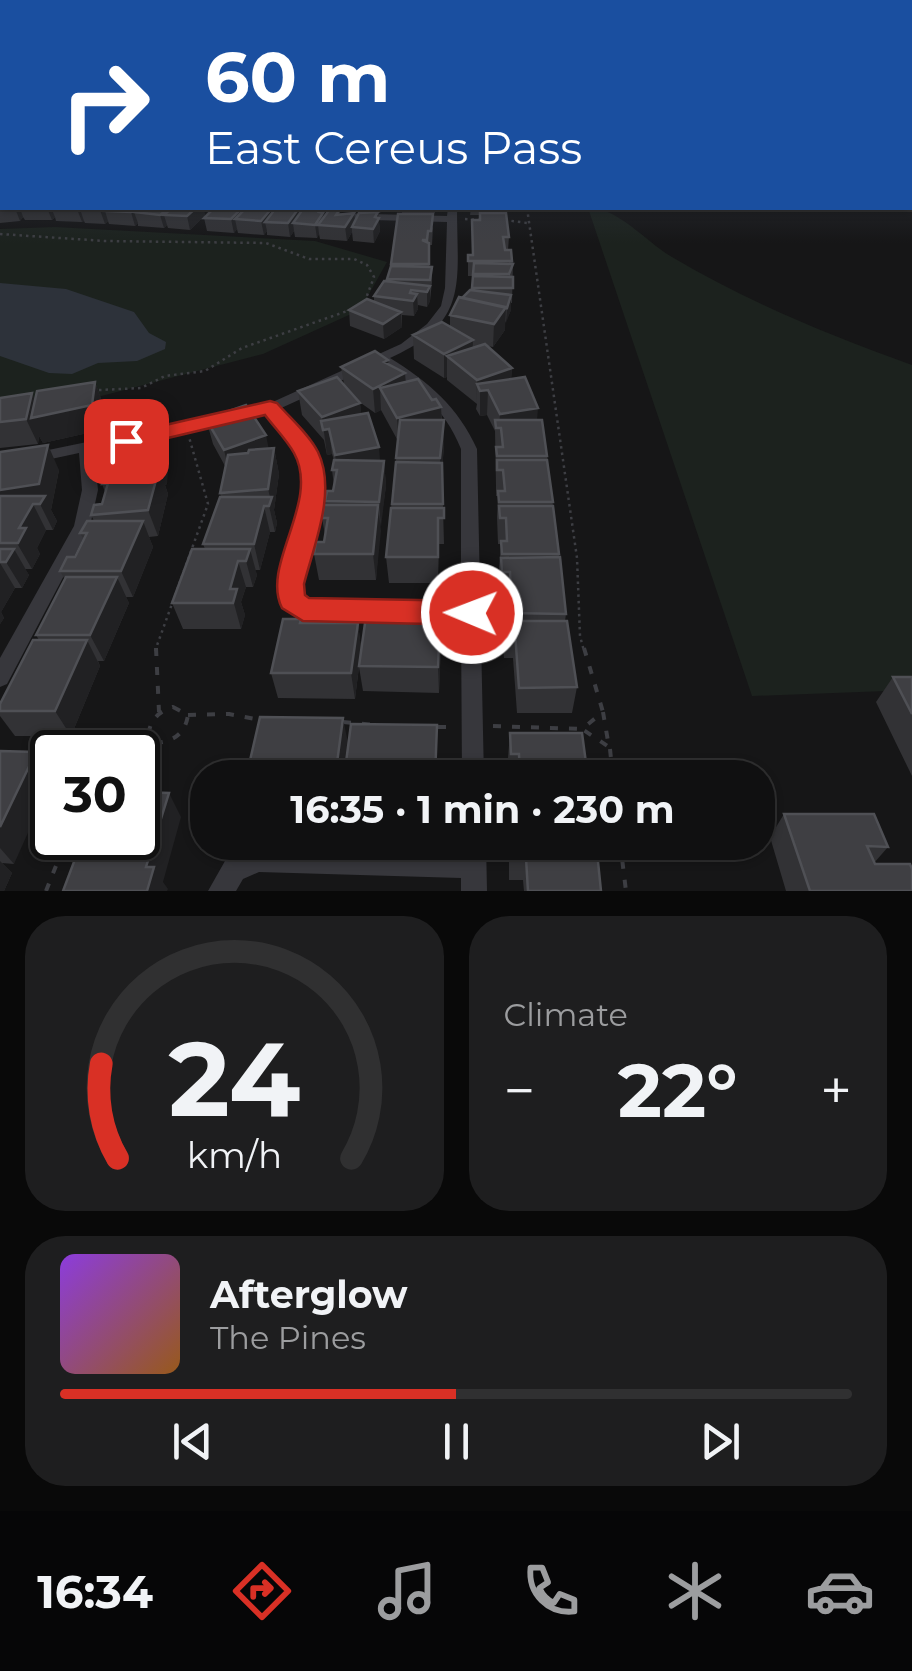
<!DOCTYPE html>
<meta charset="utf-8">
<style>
body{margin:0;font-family:Montserrat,sans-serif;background:#1e1e1f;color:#f1f3f6;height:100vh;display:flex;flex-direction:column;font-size:38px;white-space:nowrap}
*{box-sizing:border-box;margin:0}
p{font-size:32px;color:#9c9d9f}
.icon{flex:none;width:55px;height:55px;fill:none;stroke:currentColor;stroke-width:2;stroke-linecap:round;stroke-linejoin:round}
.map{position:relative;height:891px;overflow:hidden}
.sheet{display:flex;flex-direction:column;gap:25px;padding:25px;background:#090909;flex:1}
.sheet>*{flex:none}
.hud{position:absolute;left:0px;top:0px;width:912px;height:210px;box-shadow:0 2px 8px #0004,0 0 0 2px #303031;background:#1a4fa0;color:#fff;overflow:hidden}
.speed{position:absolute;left:30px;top:730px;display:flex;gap:20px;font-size:50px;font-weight:700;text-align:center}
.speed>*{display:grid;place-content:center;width:130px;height:130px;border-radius:50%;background:#101011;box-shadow:0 2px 8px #0004,0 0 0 2px #303031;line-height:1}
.speed .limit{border:5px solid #111;border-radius:15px;background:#fff;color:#111}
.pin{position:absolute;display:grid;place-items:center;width:85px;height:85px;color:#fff;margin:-42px;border-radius:20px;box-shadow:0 5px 15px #0006}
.me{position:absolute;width:110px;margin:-55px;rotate:271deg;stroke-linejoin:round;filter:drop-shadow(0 0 8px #0008)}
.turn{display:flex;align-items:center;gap:35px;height:210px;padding:0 40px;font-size:45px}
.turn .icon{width:130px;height:130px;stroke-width:2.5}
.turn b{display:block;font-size:70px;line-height:85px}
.big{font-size:75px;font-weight:700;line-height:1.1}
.sheet .widget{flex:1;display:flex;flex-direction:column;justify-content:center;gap:15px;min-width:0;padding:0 35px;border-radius:40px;background:#1e1e1f}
.sheet .dial{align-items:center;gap:0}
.dial svg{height:260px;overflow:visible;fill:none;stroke:#303031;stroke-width:7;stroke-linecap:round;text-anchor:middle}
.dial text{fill:#f1f3f6;stroke:none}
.song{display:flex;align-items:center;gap:30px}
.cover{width:120px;height:120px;border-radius:15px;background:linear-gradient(135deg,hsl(270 70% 55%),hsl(30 70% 35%))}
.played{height:10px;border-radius:5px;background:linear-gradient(90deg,#d93025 50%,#303031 50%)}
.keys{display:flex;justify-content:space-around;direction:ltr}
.heat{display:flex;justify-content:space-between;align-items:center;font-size:55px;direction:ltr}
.sheet .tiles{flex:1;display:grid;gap:25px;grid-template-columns:1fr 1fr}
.widget:last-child{grid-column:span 2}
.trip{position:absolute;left:190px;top:760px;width:585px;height:100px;border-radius:40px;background:#101011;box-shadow:0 2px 8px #0004,0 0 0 2px #303031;font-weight:700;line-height:100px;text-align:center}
.tabs{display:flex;height:160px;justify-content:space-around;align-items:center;background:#060607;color:#9c9d9f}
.tabs .icon{width:70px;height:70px}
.tabs .selected{color:#d93025}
.tabs b{font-size:45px;color:#f1f3f6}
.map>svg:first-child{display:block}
.green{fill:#1c221e}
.water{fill:#2d323a}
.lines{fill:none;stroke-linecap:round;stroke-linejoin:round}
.path-far1{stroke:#3d3e43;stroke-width:2.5;stroke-dasharray:2.5 4;stroke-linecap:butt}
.path{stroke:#3d3e43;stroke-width:4;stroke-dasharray:8 11;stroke-linecap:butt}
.minor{fill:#37373c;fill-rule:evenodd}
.wall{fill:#323235}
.shaded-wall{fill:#212123}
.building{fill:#3f3f43;stroke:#4f5055;stroke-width:2.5}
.route{fill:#d93025;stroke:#8d1f18;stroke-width:2.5}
</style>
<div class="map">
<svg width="912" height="891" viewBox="0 0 912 891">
<rect width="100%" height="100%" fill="#161617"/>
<path class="green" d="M588,208c30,-1 58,34 84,49 76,45 157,78 240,108v325l-160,6z
M55,227l260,14 72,21 -27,48 -97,44 -200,52 -63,12v-189z"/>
<path class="water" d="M0,283l66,6 68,23 15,21 17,9 -1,7 -28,12 -39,2 -26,11 -23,-1 -49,-17z"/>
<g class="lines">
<path class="path-far1" d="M527,208l50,350 3,78 4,15
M465,219l17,1
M505,220l22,3
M0,234l105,7 161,2 43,16h45l13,6 7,12 -9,24
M99,390l42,-2 24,-12 40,-5 37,-23 108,-38
M155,651l53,-147 -19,-67"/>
<path class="path" d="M156,648l3,64
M584,648l19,64
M173,707l15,8c-3,19 -14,26 -32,28l-8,-8c3,-16 10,-23 25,-28z
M603,712l6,35 -27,-18z
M188,715l41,-1 31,6
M343,722l32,3
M493,726l89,3
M438,727h17
M610,749l3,29
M117,751l31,-16
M39,757h13
M620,842l6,49
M46,891l21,-53"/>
<path class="minor" d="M0,165h2v4h-2z
M448,208h9c0,75 13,114 -67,150 39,24 68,49 87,91l7,329h-22l-1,-157 -158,-3c-10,-4 -19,-11 -20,-22 -2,-15 5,-31 9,-46 7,-24 14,-51 10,-77 -4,-24 -19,-42 -35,-60l-173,37 4,40 -8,36 -83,158 -7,3v-29l74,-132 8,-36 -3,-37 -79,17v-10l266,-55 135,-61 26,-20 14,-18 4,-18 2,-66 -113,-3 -5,-3 5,-3 113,3zM380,363c36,23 65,45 81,86v156l-154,-3 -6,-5c0,-19 6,-37 10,-55 14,-57 9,-90 -32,-133z
M462,842h24l1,49h-26v-13l-202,-6 -16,7 -7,12h-28l17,-30 34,-13 203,5z"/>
</g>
<path class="wall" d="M0,197l2,11h201l2,7 -15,15 -22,-2 -1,-3 -3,3 -26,-2v-3l-3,3 -26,-2 -1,-3 -3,3 -20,-1 -1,-2 -2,1 -26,-1 -1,-4 -3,3h-27l-2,-3 -3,4 -20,2z
M299,208l1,6 22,-6 1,10 17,-9v5l15,6 16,-8 -23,-1v-3h35l-3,5h-2l2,18 -6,12 -21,-2 -1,-9 -5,9 -27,-2 -1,-5 -2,4 -22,-1 -1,-6 -4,6 -23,-2v-4l-3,4 -26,-2 -1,-4 -3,4 -27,-2 -3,-13 41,-9 28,2z
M402,208h33v5h-33z
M471,208h31v5l7,24 -1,13h3l2,14 -1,39h-1v7l-6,13v7l-12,17 -6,-1 25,22 -1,11 26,41 10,36 19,158 -1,7 12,66 -5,26h-55l-4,-55h-9l-3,-34 2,-26h5h-7l-2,-31 2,-23h-3l-1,-27 1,-21h-2v-10l-1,-55 -8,-16 -7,1 -4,-7 1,-5 -30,-24v-3l-3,1 -30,-19 -1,-24 37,-8v-12l12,-17 10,-7 1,-15h-5v-21h4l8,-40h-10z
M433,227l-1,18h-3v22h3v15l-2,19 -3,6 -9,-2v4l-4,7 -12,-1v12l-18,12 -34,-13 -1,-16 25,-9v-5l14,-15 3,-17z
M388,360l1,5 17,17 35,25 1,13h2v25l-2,26 2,73h-5l-1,39h-49l-3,-26 12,-116 -17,-31 -6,3 -17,-12 2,2 1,11 19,47h4l2,25 -6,41 -4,53h-57l-5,-26 10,-12 1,-7 -3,-17 3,-13v-4l8,-10 1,-5 -2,-16 2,-10 -2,-6 -5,1 -3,-15 -22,-25 -4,-24 46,-7 -3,-17z
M95,382l9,25 -3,23 -58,13 -4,-7 -1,8 -38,4v-50l35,2z
M206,419l63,29h5l5,26 -5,36 3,13 -2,9h-5l-10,38h-5l2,5 -4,12h-7l-5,15 4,13 -4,14h-58l-11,-26 33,-54 -2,-5 18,-47 -1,-4 5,-27 -12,-22z
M168,450l-1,34 -2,1 3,9 -10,42 -9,1 4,10 -20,50h-7l3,6 -25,58h-6l2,5 -29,70h-56l-15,-20v-12l39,-64 -3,-5 29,-55 -5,-9 15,-14 9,-17 -4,-7 14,-12 -3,-6 11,-11 3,-12 -3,-8 6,-11 -2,-5z
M0,452l59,18 -8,40 6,11 -4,9h-7l-9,18 3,6 -8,15h-7l4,6 -7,13h-7l-14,24 3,6 -4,6z
M301,619l1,4h56l3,26 80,-6 -2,50 -76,-2 -4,-24 -4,32 -77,-1 -7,-25z
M893,677h19v99l-36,-74z
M510,733l78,45h-79l-1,-20z
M0,751l14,113 -12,-1 10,10 -8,18h-4z
M784,814l104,33 -14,16 1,1 37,27h-126l-16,-54z
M509,842h87l5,49h-77l-1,-11h-14z"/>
<path class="shaded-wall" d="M15,208h5l3,9 -3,4z
M47,208h4l4,9 -3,3z
M79,208h9l-8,1 4,12 -2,1 -5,-13z
M104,208h16l-15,3 3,10 -3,3 -5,-14z
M136,208h13l-15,4 4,11 -3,3 -4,-14z
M169,208h12l-17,7 3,10 -3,3 -4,-13z
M196,208h7l2,7 -15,15 -3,-14z
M242,208h3l2,11h-12l2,10 -3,4 -3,-14z
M273,208l2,13 -10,1 2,9 -3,4 -3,-14z
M299,208l2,14 -8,1 1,8 -4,6 -2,-14z
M322,208l2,18 -6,-1 1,9 -2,4 -2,-13z
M378,212l2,19 -6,12 -1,-14 2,-12z
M354,213l2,13 -4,1v5l-5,9 -2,-14z
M430,286v15l-3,6v-15z
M417,294l1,15 -4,7 -1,-15z
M511,295v15l-5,13 1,-15z
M506,307l-1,23 -12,17 1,-23z
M401,312l1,15 -18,12 -1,-15z
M473,340l-1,24 -25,-8v21l-3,1v-24z
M388,360l2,20 15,-7 2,24 -27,-9 1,22 -6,3 -2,-24 11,-27z
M512,368l-2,25 -22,-3 -1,25 -7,1v-25l-3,-7 -1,21 1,-25z
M95,382l9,25 -3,23 -58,13 -4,-7 -1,8 -12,-25 6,-26 10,23z
M360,403l3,25 -34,1 3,25 -5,1 -5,-38z
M441,407l1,25 -43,11 -2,-25z
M538,408l-2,25 -37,-5 1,-14z
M444,420v25l-3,39 -1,-26z
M160,425l8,25 -1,34 -2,1 3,9 -10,42 -10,-26 -32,-16 -10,-26 11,-2 -10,-24z
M266,435l5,25 -41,15 -6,-25z
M48,445l11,25 -8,40 6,11 -4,9 -13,-26h-7l13,26 -9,18 3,6 -8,15 -32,-55v-24z
M379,447l2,25 -42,8 -4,-25z
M274,448l5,26 -5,36 3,13 -2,9 -6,-26 2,-5 -3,-12z
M384,461l2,25 -5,41 -2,-25z
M378,505l3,26 -5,49 -3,-26z
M264,506l6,26 -10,38 -6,-26z
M143,521l10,26 -20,50 -12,-26z
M14,549l15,26 -7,13 -16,-26z
M250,549l7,26 -4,12 -7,-26z
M238,561l8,26 -5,15 4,13 -4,14 -11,-40z
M0,563l15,25 -14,24 3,6 -4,6z
M117,577l12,26 -25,58 -14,-26z
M440,618l1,25 -2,50 -1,-26z
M358,623l3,26 -6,50 -4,-26z
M87,640l13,26 -29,70 -16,-25z
M343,718l5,25 -4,35h-9z
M36,752l16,22v5l-38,85 -14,-16v-21z
M169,793l12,24 -18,65 5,7 -1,2h-20l-1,-24z
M0,861l12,12 -8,18h-4z"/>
<path class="building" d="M1,196h1v12h13l-15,1z
M82,208h22l-4,2 -20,-1z
M109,208h27l-5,4 -26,-1z
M141,208h28l-9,7 -26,-3z
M172,208h24l-9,8 -23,-1z
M214,208h28l-11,11 -27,-1z
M246,208h26l-11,13 -26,-2z
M276,208h23l-11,15 -23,-1z
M322,208l-3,4 4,1 -8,12 -22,-2 10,-14z
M330,209h10l-4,6 18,-2 -9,14 -27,-2z
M378,212l-3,5 4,1 -6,11 -21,-2 7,-14z
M480,213h26l3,24h-6l2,13h6l1,11h-44v-6h5l-1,-35h8z
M398,214h35l-2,17h-3l-1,9h-5l7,3v21h-38z
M474,263l39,1 -4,10h-36z
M391,266l41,1 -2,13 -43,-1z
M473,276l40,1v11h-41z
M384,281l46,5 -3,6 -16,-2 -1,3 7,1 -4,7 -39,-5z
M470,290l41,5 -4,13 -45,-10z
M459,297l47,10 -12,17 -44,-9z
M367,299l34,13 -18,12 -34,-14z
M442,322l31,18 -29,14 -31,-19z
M485,344l27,24 -35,12 -30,-24z
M375,351l13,9 -4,2 21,11 -32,16 -32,-22z
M337,377l23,26 -38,14 -24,-26z
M525,377l13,31 -38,6 -12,-24 -8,1 -3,-7z
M418,379l14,21 4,-1 5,8 -44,11 -17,-30z
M95,382l-3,23 -61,13 6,-27z
M32,393l-6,26 -26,3v-24z
M246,405l20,30 -42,15 -18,-31z
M368,413l11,34 -44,8 -6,-26 -6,1 -2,-9z
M400,420h44l-4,38h-44z
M495,420h47l5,36h-50l-1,-9h7l-2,-19h-5z
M160,425l-1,34 -53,9 1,-8 6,-1 2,-18 -8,1 1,-9z
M48,445l-9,39 -39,6v-38z
M274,448l-6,41 -48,4 8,-38 20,-2 1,-3z
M334,460l50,1 -5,41 -54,-1 2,-10h6l4,-21h-5z
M497,460h50l6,42h-54l-1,-11h7l-2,-21h-6z
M396,462l46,1 1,41h-51z
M159,469l-11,41 -57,5 3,-10 8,-1 6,-21 -6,1 3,-11z
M0,496h45l-5,8h-7l-14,24h7l-8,15h-18z
M220,497h52l-3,9h-5l-10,38h-51z
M324,505h54l-5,49h-59l2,-12h8l4,-24h-6z
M499,506h54l6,48h-57l-1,-13h6l-1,-23h-6z
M391,508h53v10h-6v39h-52z
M87,521h56l-22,50h-61l7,-14h8l12,-24h-7z
M0,549h14l-8,13h-6z
M192,549h58l-4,12h-8l-8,28h7l-4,14h-61z
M560,557l6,57 -62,-1 -1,-15h8l-1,-26h-8l-1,-14z
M66,577h51l-27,58h-54z
M366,616l74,2 -2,49 -79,-1z
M283,619h18l-1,4h58l-7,50h-80z
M505,621h62l10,66 -58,1 -4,-56h-10z
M33,640h54l-32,71h-55v-7z
M893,677h19v37z
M260,717l83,1 -8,60h-89z
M351,724l86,1 -2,53h-91z
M510,733h72l6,45h-68l-1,-24h-8z
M0,751l36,1 -36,75z
M138,792l31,1 -23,74h8l-7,24h-84l20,-53h55z
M784,814h90l14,33 -21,-1 8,18h35l2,5v22h-102z
M511,842h85l5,49h-73l-2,-33h-14z"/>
<linearGradient id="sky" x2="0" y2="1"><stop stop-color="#0c0c0d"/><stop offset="0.49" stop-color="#363c47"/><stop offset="1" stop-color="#363c47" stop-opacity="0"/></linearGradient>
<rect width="912" height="243" fill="url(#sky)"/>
<path class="route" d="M270,401l7,2c13,15 32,31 41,49 19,39 -4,93 -14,132l1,11 4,3 163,3 10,4 4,8 -4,9 -10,3 -169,-4 -21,-13c-22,-43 39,-106 12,-155 -7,-13 -20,-26 -29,-38l-139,33 -11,-7 11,-7z"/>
</svg>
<div class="speed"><div class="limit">30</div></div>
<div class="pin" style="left:126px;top:441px;background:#d93025"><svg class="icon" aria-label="arrive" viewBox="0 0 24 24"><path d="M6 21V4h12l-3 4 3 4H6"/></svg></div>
<svg class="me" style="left:472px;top:613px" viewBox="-20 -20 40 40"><circle r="17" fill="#d93025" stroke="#fff" stroke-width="3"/><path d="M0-11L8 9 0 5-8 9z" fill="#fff"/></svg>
<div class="trip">16:35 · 1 min · 230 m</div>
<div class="hud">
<div class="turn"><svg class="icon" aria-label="right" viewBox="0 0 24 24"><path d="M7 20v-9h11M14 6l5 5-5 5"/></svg><div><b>60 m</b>East Cereus Pass</div></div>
</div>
</div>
<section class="sheet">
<div class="tiles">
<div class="widget dial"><svg viewBox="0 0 100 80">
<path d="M14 69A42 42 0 1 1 86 69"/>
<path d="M14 69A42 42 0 0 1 9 40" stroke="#d93025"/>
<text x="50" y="56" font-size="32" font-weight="700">24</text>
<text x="50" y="72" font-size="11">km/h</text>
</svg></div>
<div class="widget"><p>Climate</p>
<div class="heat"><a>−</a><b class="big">22°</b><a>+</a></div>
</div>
<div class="widget">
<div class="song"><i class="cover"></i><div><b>Afterglow</b><p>The Pines</p></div></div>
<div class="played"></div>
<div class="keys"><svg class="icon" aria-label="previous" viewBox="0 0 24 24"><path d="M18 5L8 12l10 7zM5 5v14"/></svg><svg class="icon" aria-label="pause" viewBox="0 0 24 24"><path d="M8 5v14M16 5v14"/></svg><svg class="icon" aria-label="next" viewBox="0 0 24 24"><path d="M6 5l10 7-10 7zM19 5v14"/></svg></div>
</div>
</div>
</section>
<nav class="tabs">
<b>16:34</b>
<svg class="icon selected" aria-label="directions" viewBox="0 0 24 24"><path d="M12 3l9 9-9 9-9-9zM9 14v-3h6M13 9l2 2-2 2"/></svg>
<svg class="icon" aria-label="music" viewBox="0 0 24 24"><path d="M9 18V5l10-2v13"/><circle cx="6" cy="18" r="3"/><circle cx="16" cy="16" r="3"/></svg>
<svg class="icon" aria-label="phone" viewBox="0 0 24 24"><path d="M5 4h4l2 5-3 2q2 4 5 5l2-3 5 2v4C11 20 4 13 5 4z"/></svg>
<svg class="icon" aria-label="climate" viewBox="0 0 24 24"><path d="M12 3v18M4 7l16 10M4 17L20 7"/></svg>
<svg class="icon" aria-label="car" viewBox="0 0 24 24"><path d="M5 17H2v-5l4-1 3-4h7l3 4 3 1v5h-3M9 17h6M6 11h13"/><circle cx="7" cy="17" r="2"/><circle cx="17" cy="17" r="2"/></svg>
</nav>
